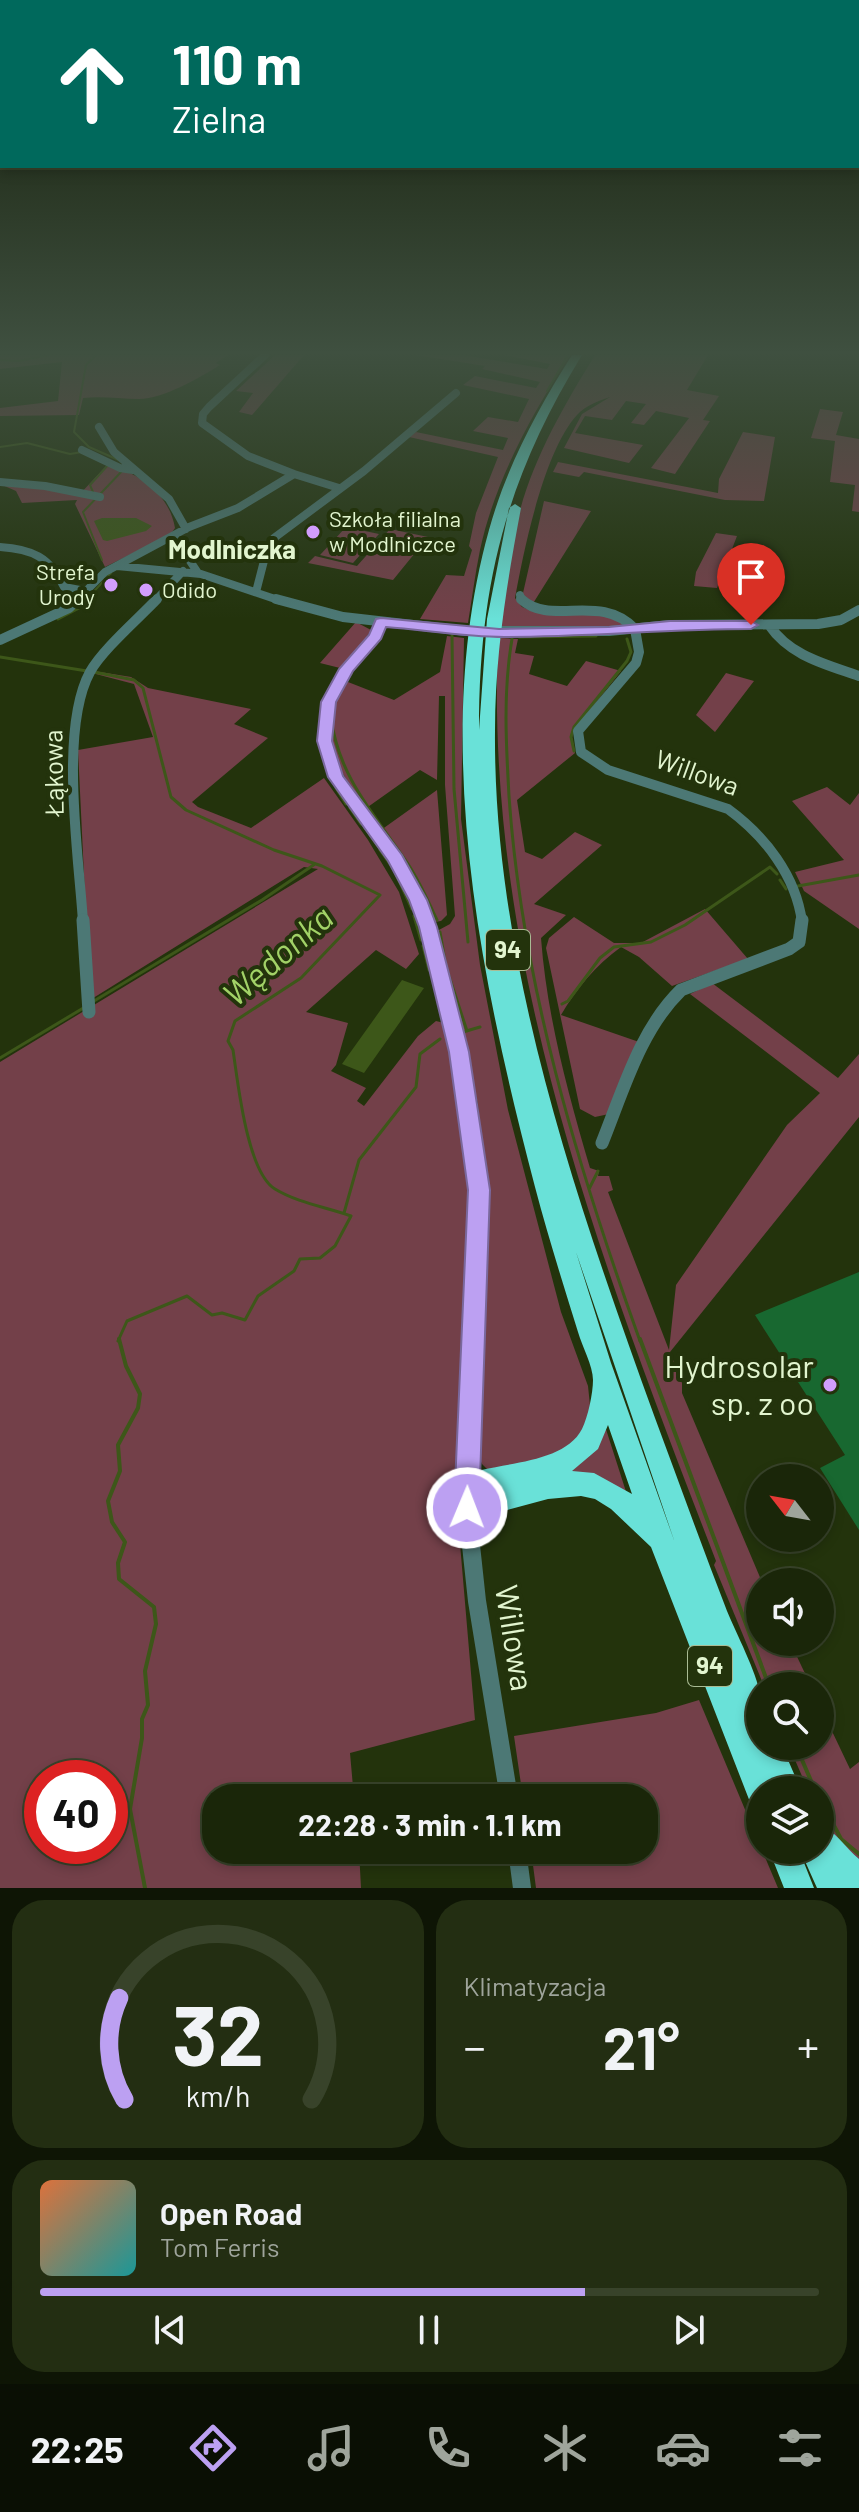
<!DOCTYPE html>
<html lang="pl">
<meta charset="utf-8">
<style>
body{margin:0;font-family:Barlow,sans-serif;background:#232e12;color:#f1f3f6;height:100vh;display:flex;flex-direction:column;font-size:30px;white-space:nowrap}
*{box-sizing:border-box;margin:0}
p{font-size:26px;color:#9fa59c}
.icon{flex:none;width:44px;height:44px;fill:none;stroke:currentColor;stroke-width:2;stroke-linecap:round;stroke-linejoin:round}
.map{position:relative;height:1888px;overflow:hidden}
.sheet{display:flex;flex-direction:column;gap:12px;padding:12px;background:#0e1505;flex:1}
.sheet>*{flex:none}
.banner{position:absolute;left:0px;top:0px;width:860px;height:168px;box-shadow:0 4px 12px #0003,0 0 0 2px #38432a;background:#00695c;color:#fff;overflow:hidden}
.needle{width:52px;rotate:301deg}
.controls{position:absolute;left:746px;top:1464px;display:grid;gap:16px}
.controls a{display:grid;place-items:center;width:88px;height:88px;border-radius:50%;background:#1a2609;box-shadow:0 4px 12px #0003,0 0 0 2px #38432a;font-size:40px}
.speed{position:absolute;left:24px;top:1760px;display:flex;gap:16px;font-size:40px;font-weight:700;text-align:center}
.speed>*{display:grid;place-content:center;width:104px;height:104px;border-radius:50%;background:#1a2609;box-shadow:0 4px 12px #0003,0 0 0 2px #38432a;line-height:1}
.speed .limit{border:12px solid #d22;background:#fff;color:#111}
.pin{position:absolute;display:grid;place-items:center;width:68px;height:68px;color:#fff;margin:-82px -34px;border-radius:50% 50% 50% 0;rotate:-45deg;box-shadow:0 0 8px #0007}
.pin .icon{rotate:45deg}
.me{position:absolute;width:88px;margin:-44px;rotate:1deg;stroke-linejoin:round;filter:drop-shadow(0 0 6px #0008)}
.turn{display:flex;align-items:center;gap:28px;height:168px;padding:0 40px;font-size:36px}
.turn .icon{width:104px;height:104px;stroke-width:2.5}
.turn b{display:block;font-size:56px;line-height:68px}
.big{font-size:60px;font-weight:700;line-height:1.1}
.sheet .card{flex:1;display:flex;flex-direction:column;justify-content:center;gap:12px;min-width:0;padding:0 28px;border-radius:32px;background:#232e12}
.sheet .dial{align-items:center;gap:0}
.dial svg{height:208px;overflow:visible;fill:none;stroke:#38432a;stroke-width:7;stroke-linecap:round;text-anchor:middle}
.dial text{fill:#f1f3f6;stroke:none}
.song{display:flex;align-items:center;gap:24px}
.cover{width:96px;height:96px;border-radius:12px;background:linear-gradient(135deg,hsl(20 70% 55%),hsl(180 70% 35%))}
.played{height:8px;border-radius:4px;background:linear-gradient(90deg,#bca0f2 70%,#38432a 70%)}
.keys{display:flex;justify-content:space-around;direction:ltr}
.heat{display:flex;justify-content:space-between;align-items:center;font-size:44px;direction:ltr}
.sheet .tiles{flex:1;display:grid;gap:12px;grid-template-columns:1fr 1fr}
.card:last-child{grid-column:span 2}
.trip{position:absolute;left:202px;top:1784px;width:456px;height:80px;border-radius:32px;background:#1a2609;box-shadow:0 4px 12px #0003,0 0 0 2px #38432a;font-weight:700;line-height:80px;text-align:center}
.tabs{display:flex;height:128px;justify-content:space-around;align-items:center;background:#0a0f04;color:#9fa59c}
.tabs .icon{width:56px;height:56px}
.tabs .current{color:#bca0f2}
.tabs b{font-size:36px;color:#f1f3f6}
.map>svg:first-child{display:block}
.green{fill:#734049;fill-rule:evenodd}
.water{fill:#3d5719}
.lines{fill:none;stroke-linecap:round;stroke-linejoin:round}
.stream-far2{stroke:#3d5719;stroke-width:2}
.stream-far1{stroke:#3d5719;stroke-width:3}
.stream{stroke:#3d5719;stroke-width:4}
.building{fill:#186830}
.minor-far3{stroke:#4c7875;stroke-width:8}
.minor-far2{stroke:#4c7875;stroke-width:10}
.minor-far1{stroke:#4c7875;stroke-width:13}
.minor{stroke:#4c7875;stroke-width:18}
.highway{fill:#69e1d8;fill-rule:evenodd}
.route{fill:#bca0f2;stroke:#7a689d;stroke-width:2}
.poi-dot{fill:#d29dfd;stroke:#23330c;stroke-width:3}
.labels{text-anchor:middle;stroke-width:8;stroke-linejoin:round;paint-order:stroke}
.far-poi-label{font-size:22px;fill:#e2f5cf;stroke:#23330c;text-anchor:start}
.shield{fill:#23330c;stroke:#a9bb94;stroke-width:2}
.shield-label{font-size:24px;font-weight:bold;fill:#e2f5cf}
.far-quarter-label{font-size:26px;font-weight:bold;fill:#e2f5cf;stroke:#23330c}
.street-label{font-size:26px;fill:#e2f5cf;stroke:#23330c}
.near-poi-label{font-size:32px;fill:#e2f5cf;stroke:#23330c;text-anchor:end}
.near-street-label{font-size:32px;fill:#e2f5cf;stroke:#23330c}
.near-water-label{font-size:34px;font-style:italic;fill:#a2d267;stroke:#23330c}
</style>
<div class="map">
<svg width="859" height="1888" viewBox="0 0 859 1888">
<rect width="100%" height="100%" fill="#23330c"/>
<path class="green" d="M0,355h228l-12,8 4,2c-21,13 -57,34 -81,34 -19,0 -36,-3 -56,-1l-4,17c-27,0 -52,1 -79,1v-8l58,-7 4,-39 -62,7z
M275,355h29l-52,60 -13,-3 14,-19 -17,-2z
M416,355h47l84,14 3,-5 -46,-9h66c-38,59 -75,125 -90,195 -5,24 -8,49 -12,73l-48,-4 26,-44 18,1 8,-26 -3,-4 7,-33 22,-56 -89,-20 7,-5 87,18 5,-12 -35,-7 15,-14 30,5 11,-23 -66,-14 12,-9 61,12 4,-6 -58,-13 3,-3z
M595,355h113l-21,35 32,6 -16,24 7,1 -35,53 -24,-6 38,-50 -33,-7 -12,14 -13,-2 15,-19 -20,-3 -14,19 -27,-4 -10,17 68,12 -14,18 -65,-15 18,-34 28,-17c-11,4 -24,8 -33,18 -33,36 -53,134 -62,183l7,9 14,5 78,3 12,12 -127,3c6,-34 10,-69 17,-103 13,-62 47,-120 79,-172z
M820,409l23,3 -7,23 23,4v73l-7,-1 3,-26 -25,-3 5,-41 -24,-3z
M743,432l32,5 -11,64 -39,-1 -141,-28 -5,5 -26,-5 5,-10 160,31 1,-14z
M109,463c31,13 60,30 66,65l-5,7 -65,32 -30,-63 2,-4 -55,3 -6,-12 -16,-7 6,-2 73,13z
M544,501l47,10 -59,94 -9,-6v-6z
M346,527l33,7 -26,29 -33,-8z
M390,529l38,8 -35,43 -85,-17 7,-7 42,10z
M716,533l21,3 -20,52 -23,-2 2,-14z
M356,622l15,8 -10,16 -21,22 -20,-5z
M447,636l17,2 -3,181 19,146 28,145 53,202 27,74 3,29 -13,30 -41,20 -48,6 -7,-7 -6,-13 8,-245 -6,-102 -41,-173 13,-7 5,-8 -10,-131v-89h-6l-2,84 -17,-10 -55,39c-26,-37 -56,-88 -17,-127l46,18 46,-28z
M501,638l17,1 -3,14 19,3 -5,18 38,12 19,-25 35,10 -46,57 -3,9 3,16 -58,47 8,52 17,7 33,-27 27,13 -68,59 32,11 -25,23c6,79 27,155 49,230l9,3 -1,5h11l4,14 -5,2 61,158 7,-65 111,-160 33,-32 -130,-99 22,-11 126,95 21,-24v63l-189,235 12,31v10l80,189 -2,60h30l21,44h-47l-50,-121 2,-4c-114,-296 -232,-598 -218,-921z
M94,671l37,6 17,11 103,21 -17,15 34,14 -76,64 6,5 53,21 73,-50 44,62 31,52 20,62 -13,15 -30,-19 -70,62 42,11 -12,42 -5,6 35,17 -9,13 7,5 54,-70 18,-15 8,2 21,113 4,76 -1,137 -13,136 20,235 -125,33 4,45h-138v52h143l2,38h-361v-826l318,-193 -14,-2 -214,133 -12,-250 75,-13 -19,-53 -42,-11zM42,1778h68v68h-68z
M726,673l28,8 -39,51 -19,-17z
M827,787l23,18 9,-12v136l-55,-38 -9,-19 49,-12 -52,-59z
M437,790l10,125 -6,6 -7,1 -22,-48 -31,-44z
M705,909l43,50 -76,27 -33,-29 -18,-10c-26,19 -44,41 -60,68l81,28 -33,71 -14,3 -15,-8 -34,-161 3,-10 25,-21 40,26h27z
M604,1423l25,78 -13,-11 -55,-21z
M699,1700l79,188h-242l-5,-38h113v-52h-121l-9,-62 142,-23z
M820,1706l30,63 9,-7v102c-25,-26 -39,-36 -39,-74h-12l-19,-44h31z"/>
<path class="water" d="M102,518h34l16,8 -6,5 -39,10 -4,-1 -9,-19z
M402,980l22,8 -60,85 -22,-9z"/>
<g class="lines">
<path class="stream-far2" d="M96,355l-10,10 -12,67 15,15 32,14
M0,360l19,1 29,-6
M547,391l21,-36
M0,447l27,-4 43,11 12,-2
M93,492l-3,-7 19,-21
M102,560l-19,-48 40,-42
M85,601l26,-28"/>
<path class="stream-far1" d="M58,619l21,-11 8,-9
M452,636l2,153 14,153
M519,637l77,-1
M512,639c-9,52 -6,105 -3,157 13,188 68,369 131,545
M0,657l87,14
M94,672l40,8 9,8 28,109 15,13 88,40 48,16 58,29 -79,83 -66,43 -7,20 5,9c5,33 14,122 42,139 23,14 51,18 76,27l-16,30 -15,12 -20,1 -6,12 -36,25 -13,24 -23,-7 -10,2 -25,-19 -60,25 -9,20
M336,698l15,-24
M331,717c7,60 45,99 77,147 12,18 20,37 29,56
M574,751l-3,-14 3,-10 53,-66 4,-9 -4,-13
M336,788l10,16
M350,808l11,16
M365,828l12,17
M380,850l12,17
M395,872l17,37
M780,880l6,9
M798,886l61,-11
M414,916l7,24
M440,932l6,35 21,64
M423,946l6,24
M94,1001l168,-101 53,-36
M562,1004l6,-3 32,-43 14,-11 37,-5 34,-17 85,-58 7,7
M463,1032l17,-5
M0,1058l85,-51
M589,1189l9,-18
M344,1213l15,-53 57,-73 4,-33 20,-15"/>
<path class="stream" d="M119,1339l7,27 14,28 -2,14 -20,37 2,26 -12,30 4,21 13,20 -7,21 1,16 35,28 2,17 -11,47 3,34 -6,14v19l-12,71 15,79
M640,1339l129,347
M796,1746l19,44
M820,1799l21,40 18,15"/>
</g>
<path class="building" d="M859,1272v258l-39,-62 25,-13 -90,-140z"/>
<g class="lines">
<path class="minor-far3" d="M99,427l15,25 55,47 17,30
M82,450l38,18 13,2
M294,474l45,14
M0,482l45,4 55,11
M174,537l24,36
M0,547c32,2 50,10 64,40l21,4
M117,566l84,8 80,27
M256,592l11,-43 7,-11 90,-67 92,-78
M520,595l2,6
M76,601l29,-29 84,-45 49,-19 56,-34 -46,-18 -46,-33 1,-9 6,-7 56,-52
M155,601l28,-30"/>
<path class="minor-far2" d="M276,599l67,18 123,14h143l61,-6 148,-1 23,-4 18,-10
M521,599c30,28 79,-7 114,30
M381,622c-10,29 -40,47 -50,76 -23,63 31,111 63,158 14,20 24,43 32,66
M769,625c21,31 56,39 90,51
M635,629l4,23 -3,11 -58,68 3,21 27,18 120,39c37,27 68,67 74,113
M0,640l69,-32 9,-9
M83,922c-4,-65 -24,-193 7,-250 12,-22 48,-53 67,-73"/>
<path class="minor-far1" d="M83,920l6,92
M425,920l34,132 20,138 -6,151
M602,1143c21,-52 38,-113 79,-153l108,-41 10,-7 3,-22"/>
<path class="minor" d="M473,1339l-6,169 10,93 32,197
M517,1850l5,38"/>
<path class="highway" d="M572,355h10c-76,124 -103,230 -103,375l8,-111 22,-111 6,-4 6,4c-14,74 -26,147 -26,223 -2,231 82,472 160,687 24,64 47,129 72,193 9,22 30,62 33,83 2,17 0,35 0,52h22l19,44h-41v16l-10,-4 -99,-255 -40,-38 -16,-10 -14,-3 -33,3 -81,22 -9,-4 -4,-9 4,-9 5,-2 -6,-2 -4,-9 4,-9c36,-15 106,-11 125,-48 6,-12 11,-36 11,-49 0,-14 -11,-34 -15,-48 -15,-48 -30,-96 -43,-145 -54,-206 -105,-446 -46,-657 17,-62 48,-120 83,-175zM576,1252l99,291 -64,-180zM608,1425l24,69 -38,-21 -22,-2 26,-22z
M820,1824c15,7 26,24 39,35v29h-42l-17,-38h20z
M769,1850h30l15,38h-30z"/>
</g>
<linearGradient id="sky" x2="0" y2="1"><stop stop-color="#131c07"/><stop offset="0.57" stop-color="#3f5040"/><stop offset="1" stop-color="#3f5040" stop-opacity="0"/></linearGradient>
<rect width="859" height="619" fill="url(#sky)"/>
<path class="route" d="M381,618l118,11 110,-2 61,-6h81l7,4 -7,4c-83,0 -165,8 -247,8 -39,0 -79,-7 -118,-10l-5,12 -28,32 -17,31 -4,39 11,35 59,79 25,45 10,27 32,125 21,138 -11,318 -3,9 -9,4 -9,-4 -4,-9 14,-318 -19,-138 -30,-125 -10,-27 -21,-39 -60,-84 -11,-36 4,-39 18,-33 30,-34 7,-16z"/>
<g class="poi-dot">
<circle cx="313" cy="532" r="8"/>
<circle cx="111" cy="585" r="8"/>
<circle cx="146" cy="590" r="8"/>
<circle cx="830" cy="1385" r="8"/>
</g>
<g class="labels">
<g class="far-poi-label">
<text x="329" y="527">Szkoła filialna<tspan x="329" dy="25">w Modlniczce</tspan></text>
<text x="95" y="580" text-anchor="end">Strefa<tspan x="95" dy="25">Urody</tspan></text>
<text x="162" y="598">Odido</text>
</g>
<g class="shield">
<rect x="486" y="930" width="44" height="40" rx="6"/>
<rect x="688" y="1646" width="44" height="40" rx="6"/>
</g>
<g class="shield-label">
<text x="508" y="958">94</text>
<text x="710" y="1674">94</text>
</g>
<g class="far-quarter-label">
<text x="232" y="559">Modlniczka</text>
</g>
<g class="street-label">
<text transform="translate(54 773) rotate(-91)" y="9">Łąkowa</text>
<text transform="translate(697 773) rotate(20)" y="9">Willowa</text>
</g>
<g class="near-poi-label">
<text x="814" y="1378">Hydrosolar<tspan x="814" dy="37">sp. z oo</tspan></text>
</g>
<g class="near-street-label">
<text transform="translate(514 1638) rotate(81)" y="11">Willowa</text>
</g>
<g class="near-water-label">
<text transform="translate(278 956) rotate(-41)" y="12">Wędonka</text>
</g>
</g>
</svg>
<div class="controls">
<a><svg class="needle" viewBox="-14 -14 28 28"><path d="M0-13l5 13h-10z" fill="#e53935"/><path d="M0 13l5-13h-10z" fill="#9fa59c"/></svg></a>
<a><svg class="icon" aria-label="sound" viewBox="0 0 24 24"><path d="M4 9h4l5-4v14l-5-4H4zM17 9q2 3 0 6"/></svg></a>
<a><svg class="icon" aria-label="search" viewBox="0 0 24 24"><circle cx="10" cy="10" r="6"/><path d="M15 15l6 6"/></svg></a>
<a><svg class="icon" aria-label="layers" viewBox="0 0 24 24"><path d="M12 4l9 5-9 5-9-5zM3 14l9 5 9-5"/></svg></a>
</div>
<div class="speed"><div class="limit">40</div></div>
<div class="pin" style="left:751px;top:625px;background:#d93025"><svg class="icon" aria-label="arrive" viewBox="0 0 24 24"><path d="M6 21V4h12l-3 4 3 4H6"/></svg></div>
<svg class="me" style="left:467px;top:1508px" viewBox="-20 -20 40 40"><circle r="17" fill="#bca0f2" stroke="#fff" stroke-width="3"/><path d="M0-11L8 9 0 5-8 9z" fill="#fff"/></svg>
<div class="trip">22:28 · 3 min · 1.1 km</div>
<div class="banner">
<div class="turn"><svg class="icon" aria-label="ahead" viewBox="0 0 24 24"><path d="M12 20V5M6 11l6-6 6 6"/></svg><div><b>110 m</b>Zielna</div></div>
</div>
</div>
<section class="sheet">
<div class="tiles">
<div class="card dial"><svg viewBox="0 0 100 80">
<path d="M14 69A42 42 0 1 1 86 69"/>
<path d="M14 69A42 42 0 0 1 12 30" stroke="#bca0f2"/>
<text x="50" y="56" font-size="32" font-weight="700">32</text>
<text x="50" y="72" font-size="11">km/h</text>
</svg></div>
<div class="card"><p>Klimatyzacja</p>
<div class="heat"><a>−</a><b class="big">21°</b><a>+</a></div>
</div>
<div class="card">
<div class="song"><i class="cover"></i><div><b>Open Road</b><p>Tom Ferris</p></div></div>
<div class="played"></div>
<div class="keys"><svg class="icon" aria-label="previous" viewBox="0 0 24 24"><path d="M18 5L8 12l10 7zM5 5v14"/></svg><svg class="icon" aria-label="pause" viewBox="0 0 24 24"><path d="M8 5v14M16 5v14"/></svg><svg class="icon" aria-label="next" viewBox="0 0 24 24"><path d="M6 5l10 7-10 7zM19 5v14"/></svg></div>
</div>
</div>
</section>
<nav class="tabs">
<b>22:25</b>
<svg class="icon current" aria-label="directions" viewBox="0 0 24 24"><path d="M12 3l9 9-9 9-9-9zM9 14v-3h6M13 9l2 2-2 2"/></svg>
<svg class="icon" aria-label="music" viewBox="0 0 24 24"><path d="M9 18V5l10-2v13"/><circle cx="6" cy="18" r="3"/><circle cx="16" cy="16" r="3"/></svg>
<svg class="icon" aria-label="phone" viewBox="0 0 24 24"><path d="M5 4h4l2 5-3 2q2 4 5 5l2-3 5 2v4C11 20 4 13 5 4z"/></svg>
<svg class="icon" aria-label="climate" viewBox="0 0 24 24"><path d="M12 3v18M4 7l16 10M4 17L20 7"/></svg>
<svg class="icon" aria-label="car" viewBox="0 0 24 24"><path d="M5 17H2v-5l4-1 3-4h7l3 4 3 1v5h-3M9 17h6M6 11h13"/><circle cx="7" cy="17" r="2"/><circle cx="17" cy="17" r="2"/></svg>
<svg class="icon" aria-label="filters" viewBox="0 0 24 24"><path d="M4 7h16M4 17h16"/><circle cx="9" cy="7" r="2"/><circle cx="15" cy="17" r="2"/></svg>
</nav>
